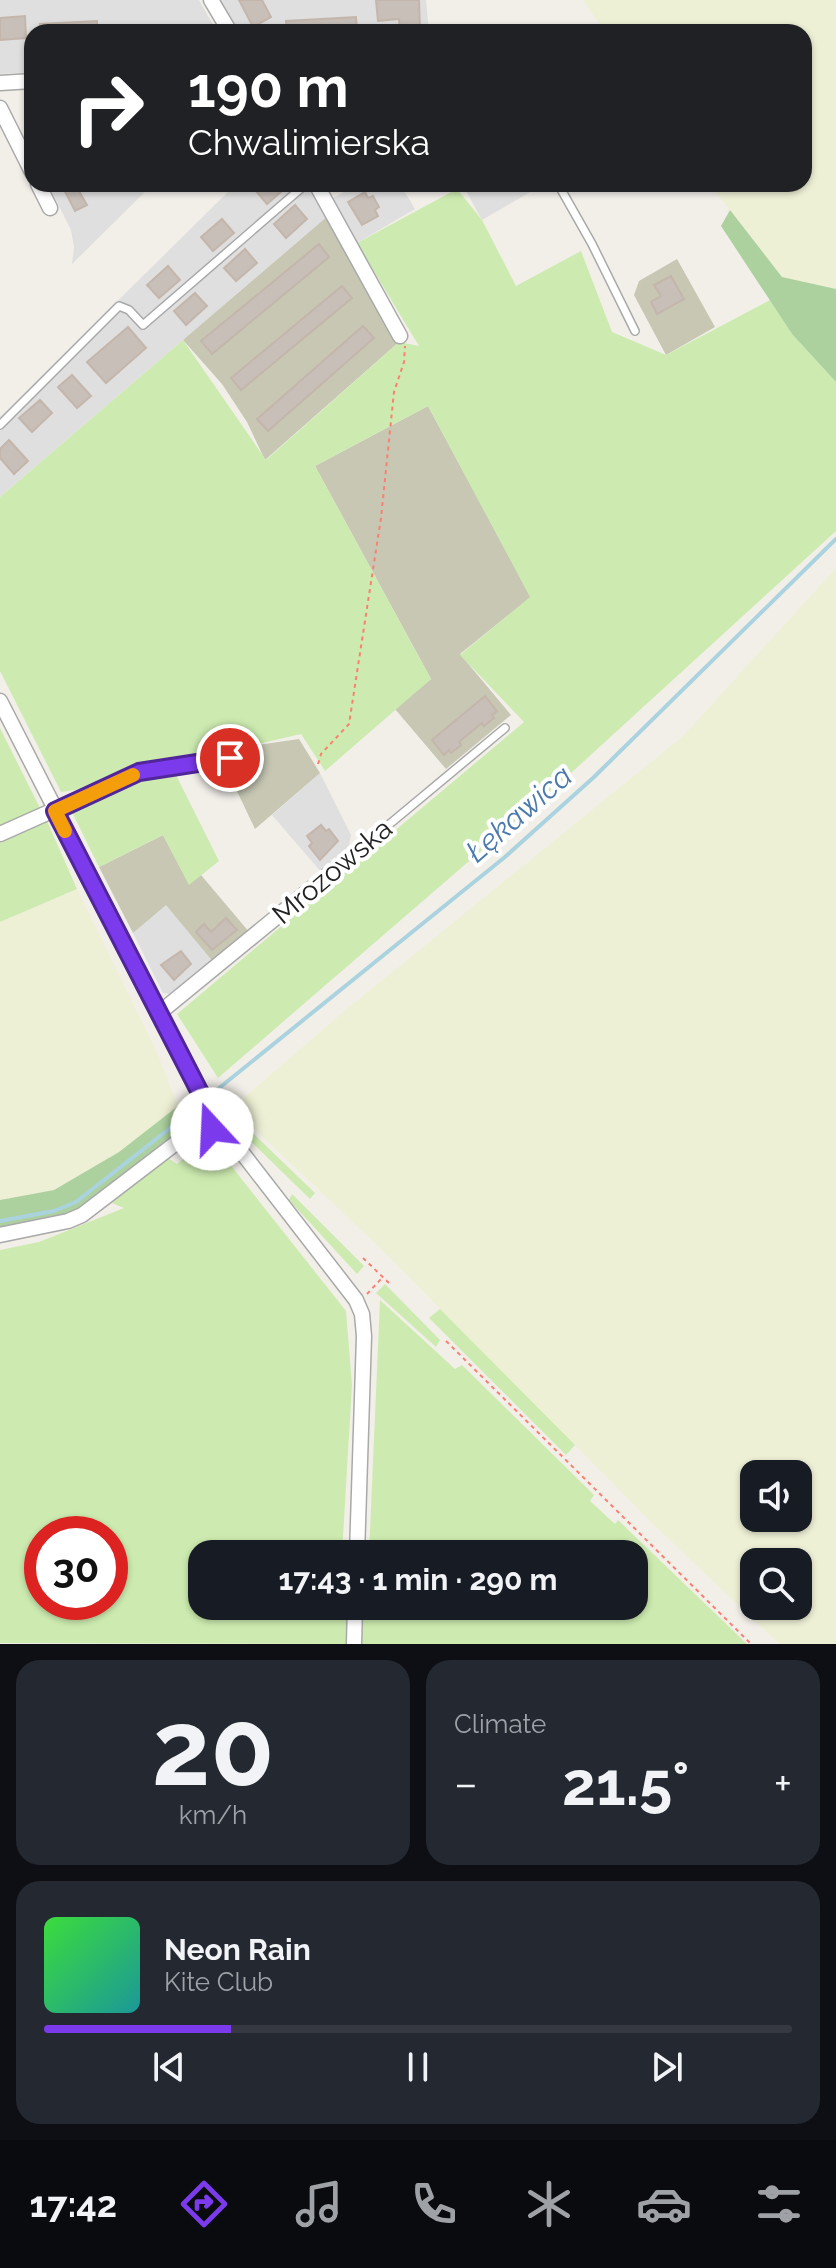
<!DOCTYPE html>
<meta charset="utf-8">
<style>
body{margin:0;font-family:Raleway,sans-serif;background:#242831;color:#f1f3f6;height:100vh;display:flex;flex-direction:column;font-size:30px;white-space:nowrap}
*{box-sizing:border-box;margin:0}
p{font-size:26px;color:#9ea1a6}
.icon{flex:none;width:44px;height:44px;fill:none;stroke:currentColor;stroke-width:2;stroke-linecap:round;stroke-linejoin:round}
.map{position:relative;height:1644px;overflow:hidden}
.side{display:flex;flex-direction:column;gap:16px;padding:16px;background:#0d0f14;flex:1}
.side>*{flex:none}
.banner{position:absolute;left:24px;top:24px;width:788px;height:168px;border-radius:24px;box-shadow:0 2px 6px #0004;background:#202124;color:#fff;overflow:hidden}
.fabs{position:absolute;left:740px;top:1460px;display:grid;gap:16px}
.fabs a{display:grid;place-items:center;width:72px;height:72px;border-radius:16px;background:#171b24;box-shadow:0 2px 6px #0004;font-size:40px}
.speed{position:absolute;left:24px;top:1516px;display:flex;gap:16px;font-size:40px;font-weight:700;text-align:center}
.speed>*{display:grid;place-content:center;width:104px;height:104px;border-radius:50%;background:#171b24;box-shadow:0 2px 6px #0004;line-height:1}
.speed .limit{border:12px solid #d22;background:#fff;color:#111}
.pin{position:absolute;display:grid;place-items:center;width:68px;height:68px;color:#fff;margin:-34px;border:4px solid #fff;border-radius:50%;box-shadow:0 2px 8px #0007}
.me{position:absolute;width:88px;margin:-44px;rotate:340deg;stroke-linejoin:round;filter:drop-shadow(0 0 6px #0008)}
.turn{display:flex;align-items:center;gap:28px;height:168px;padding:0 32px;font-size:36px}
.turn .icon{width:104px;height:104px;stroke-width:2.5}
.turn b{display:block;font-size:56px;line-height:68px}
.big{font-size:60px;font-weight:700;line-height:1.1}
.side .tile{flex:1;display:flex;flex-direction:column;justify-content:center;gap:12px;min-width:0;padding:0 28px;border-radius:24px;background:#242831}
.side .dial{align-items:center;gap:0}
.dial b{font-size:104px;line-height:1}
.song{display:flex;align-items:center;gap:24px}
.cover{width:96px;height:96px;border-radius:12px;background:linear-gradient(135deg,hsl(120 70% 55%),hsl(180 70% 35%))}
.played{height:8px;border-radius:4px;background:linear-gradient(90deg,#7c3aed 25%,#363941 25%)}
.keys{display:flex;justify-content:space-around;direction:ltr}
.heat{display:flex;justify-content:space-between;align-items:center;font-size:44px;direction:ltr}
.side .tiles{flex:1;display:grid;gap:16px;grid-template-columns:1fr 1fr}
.tile:last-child{grid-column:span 2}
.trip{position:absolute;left:188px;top:1540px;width:460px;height:80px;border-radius:24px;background:#171b24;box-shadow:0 2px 6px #0004;font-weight:700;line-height:80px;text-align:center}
.tabs{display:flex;height:128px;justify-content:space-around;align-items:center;background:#090b0e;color:#9ea1a6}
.tabs .icon{width:56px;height:56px}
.tabs .selected{color:#7c3aed}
.tabs b{font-size:36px;color:#f1f3f6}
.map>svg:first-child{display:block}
.residential{fill:#e0dfdf}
.construction{fill:#c7c7b4}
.farmland{fill:#eef0d5;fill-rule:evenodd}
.grass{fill:#cdebb0;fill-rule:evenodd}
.forest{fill:#add19e}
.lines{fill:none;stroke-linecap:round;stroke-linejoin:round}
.stream{stroke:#aad3df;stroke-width:4}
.building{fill:#c7bfb8;stroke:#c4b6ab;stroke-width:2}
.service-casing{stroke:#a9a9a9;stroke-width:10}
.minor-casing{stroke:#a9a9a9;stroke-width:17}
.path{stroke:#fa8072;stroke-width:2;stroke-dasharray:4 4;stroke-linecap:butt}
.service{stroke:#fff;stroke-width:7}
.minor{stroke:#fff;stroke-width:14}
.route-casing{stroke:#51269a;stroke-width:20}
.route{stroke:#7c3aed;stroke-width:14}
.slow{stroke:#f59e0b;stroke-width:14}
.labels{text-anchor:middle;stroke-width:8;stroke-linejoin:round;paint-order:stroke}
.street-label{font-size:28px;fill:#222;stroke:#fff}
.water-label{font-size:30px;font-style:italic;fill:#4a7aab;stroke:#fff}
</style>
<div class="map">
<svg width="836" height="1644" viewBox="0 0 836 1644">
<rect width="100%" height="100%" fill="#f2efe9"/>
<path class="residential" d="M0,0h199l18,32h-185v40l-32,2z
M220,0h206l3,32h-191z
M48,184h105l-81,80 2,-17 -3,-17z
M236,184h73l20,31 -329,282v-80z
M359,184h41l15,25 -58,34 -26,-44z
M462,184h82l-62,36z
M320,773l31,62 -3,16 -26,22 -50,-58z
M166,904l48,59 -38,32 -13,-2 -30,-60z"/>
<path class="construction" d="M329,215l70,127 -134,118 -18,-38 -25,-38 -39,-44z
M677,259l38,68 -49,28 -32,-60 5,-14z
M428,406l103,191 -71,57 51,61 -65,54 -51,-60 36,-30 -116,-213z
M299,739l21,34 -65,56 -31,-65 6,-12 21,-6z
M163,835l26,49 12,-9 49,58 -36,30 -48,-58 -33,28 -34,-66z"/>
<path class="farmland" d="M583,0h253v289l-54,-12 -73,-93h95v-152h-199z
M836,568v1076h-57l-127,-121 -276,-279 -144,-136 111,-96 340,-276zM754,1474h44v44h-44zM754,1562h44v44h-44z
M77,889l79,161 22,56 -59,46 -65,38 -54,10v-278z"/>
<path class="grass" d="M457,189l25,31 34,66 65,-35 31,81 54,23 104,-55 22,34 44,48v149l-265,242 -353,305 -41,-64 347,-292 -64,-67 70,-58 -102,-191 -113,60 116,213 -106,92 -24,-37 -73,17 -71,9 -33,9 -37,19 -26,4 -61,-121v-174l183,-157 83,120 133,-118 20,4 -62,-103z
M0,728l40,80 -40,18z
M175,773l44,88 -30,24 -26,-50 -64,32 -27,-55c29,-24 67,-34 103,-39z
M47,821l30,68 -77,33v-79z
M236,1117l79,76 -5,6 -79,-77z
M197,1148l28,10 121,153 6,74 -10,169h-140v52h138l-1,8h10l-1,30 -348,-1v-393l39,-8 85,-34 -12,-5 8,-9 48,-36 9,6zM42,1534h68v68h-68z
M292,1194l72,72 -7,8 -68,-74z
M385,1284l55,56 -4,7 -60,-54z
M380,1300l75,69 7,-4 132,130 -4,6 25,23 3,-4 129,124h-387l1,-30h4l1,-8h268v-52h-265z
M440,1309l135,136 -9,10 -137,-137z"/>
<path class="forest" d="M730,210l52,67 54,12v93l-44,-48 -71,-108z
M178,1106l13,16 -78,62 -42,30 -71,13v-27l54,-10 65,-38z"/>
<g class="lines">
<path class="stream" d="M208,1097l297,-240 88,-79 243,-239
M0,1221l54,-10 22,-9 121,-95"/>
</g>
<path class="building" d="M239,0h23l9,17 -18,10z
M376,0h43l1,30 -20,2 -1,-13 -21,2z
M25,16l1,22 -26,2v-22z
M356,17l1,15h-70l-1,-11z
M97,21v11h-57v-8z
M61,184h14l12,21 -12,6z
M261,184h29l-23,20 -12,-14z
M365,192l3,6 5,-2 6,11 -4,3 3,6 -16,9 -14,-23z
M295,205l12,14 -21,19 -12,-14z
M222,219l12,14 -21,18 -12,-14z
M319,244l10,13 -117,97 -11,-13z
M245,249l12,14 -21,18 -12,-13z
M168,266l12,14 -21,18 -12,-13z
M671,276l13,23 -27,15 -6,-12 10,-6 -7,-11z
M342,286l10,12 -111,92 -10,-12z
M195,293l12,13 -21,19 -12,-14z
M363,326l11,12 -106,93 -11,-12z
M128,327l18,21 -40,35 -19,-21z
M72,375l19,21 -14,12 -19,-21z
M40,400l12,13 -20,19 -13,-14z
M9,440l19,21 -14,13 -14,-16v-9z
M485,696l12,15 -5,4 2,3 -10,8 -2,-3 -23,19 2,3 -10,8 -2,-3 -5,5 -12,-15z
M321,825l5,6 3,-2 9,12 -18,19 -11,-14 3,-3 -5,-7z
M226,918l11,12 -25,20 -16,-18 8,-8 7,8z
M181,951l10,13 -17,16 -13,-15z"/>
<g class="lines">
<defs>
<path id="service" d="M558,184l34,60 43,87
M0,425l119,-119 10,4 14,15 163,-141
M362,847l143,-119"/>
<path id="minor" d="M211,0l19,32
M0,83l32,-2
M0,108l32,64
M38,184l12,24
M316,184l84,152
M0,701l210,411 2,17
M0,834l139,-62 91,-14
M158,1014l204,-167
M0,1235l68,-14 14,-6 98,-75 13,-7 19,-4 21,12 123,159 6,14 2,22 -7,218
M354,1644l1,-38"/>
</defs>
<use href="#service" class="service-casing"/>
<use href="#minor" class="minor-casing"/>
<path class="path" d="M318,764l3,-10 28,-30 32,-206 13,-126 10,-30 1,-16
M363,1258l27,26
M367,1294l15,-16
M446,1341l305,303"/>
<use href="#service" class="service"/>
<use href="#minor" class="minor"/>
</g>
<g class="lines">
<defs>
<path id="route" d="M212,1129l-2,-17 -155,-301 84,-39 91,-14"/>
</defs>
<use href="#route" class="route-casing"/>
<use href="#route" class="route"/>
<path class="slow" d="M65,831l-10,-20 78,-36"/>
</g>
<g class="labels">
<g class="street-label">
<text transform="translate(332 871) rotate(-40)" y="10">Mrozowska</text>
</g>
<g class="water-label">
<text transform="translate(519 814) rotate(-41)" y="10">Łękawica</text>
</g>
</g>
</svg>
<div class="fabs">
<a><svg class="icon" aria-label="sound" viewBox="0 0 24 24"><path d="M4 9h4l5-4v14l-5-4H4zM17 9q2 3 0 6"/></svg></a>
<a><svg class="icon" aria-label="search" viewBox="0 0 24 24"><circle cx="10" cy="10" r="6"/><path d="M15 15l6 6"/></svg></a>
</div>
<div class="speed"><div class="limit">30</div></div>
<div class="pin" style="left:230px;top:758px;background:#d93025"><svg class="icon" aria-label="arrive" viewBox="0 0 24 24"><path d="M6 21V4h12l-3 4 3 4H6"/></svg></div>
<svg class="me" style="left:212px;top:1129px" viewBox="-20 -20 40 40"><circle r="19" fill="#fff"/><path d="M0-13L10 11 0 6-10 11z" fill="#7c3aed"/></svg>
<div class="trip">17:43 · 1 min · 290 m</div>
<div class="banner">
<div class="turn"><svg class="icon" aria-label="right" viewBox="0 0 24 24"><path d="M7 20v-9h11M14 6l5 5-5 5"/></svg><div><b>190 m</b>Chwalimierska</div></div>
</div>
</div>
<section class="side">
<div class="tiles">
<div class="tile dial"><b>20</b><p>km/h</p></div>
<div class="tile"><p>Climate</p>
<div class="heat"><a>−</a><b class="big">21.5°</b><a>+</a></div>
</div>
<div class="tile">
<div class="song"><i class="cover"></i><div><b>Neon Rain</b><p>Kite Club</p></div></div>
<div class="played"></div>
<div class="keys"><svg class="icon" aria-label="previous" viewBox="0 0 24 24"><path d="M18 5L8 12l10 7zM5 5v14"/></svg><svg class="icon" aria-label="pause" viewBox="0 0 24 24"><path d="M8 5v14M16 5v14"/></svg><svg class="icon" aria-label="next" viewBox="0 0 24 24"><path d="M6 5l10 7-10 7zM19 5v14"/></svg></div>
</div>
</div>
</section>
<nav class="tabs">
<b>17:42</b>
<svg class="icon selected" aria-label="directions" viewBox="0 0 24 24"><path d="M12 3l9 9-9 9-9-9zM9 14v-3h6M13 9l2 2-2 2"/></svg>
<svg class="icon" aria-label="music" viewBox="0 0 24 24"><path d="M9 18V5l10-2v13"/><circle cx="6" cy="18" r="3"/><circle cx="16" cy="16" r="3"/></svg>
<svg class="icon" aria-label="phone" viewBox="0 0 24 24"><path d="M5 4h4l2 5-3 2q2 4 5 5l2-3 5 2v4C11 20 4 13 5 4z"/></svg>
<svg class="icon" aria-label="climate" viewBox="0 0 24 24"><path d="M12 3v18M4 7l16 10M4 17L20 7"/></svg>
<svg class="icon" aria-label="car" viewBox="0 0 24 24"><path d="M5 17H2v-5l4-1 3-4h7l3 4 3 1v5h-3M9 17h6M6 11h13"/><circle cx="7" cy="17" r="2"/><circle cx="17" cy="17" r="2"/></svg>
<svg class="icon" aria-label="filters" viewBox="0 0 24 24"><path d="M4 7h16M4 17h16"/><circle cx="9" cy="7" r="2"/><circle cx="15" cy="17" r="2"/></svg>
</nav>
